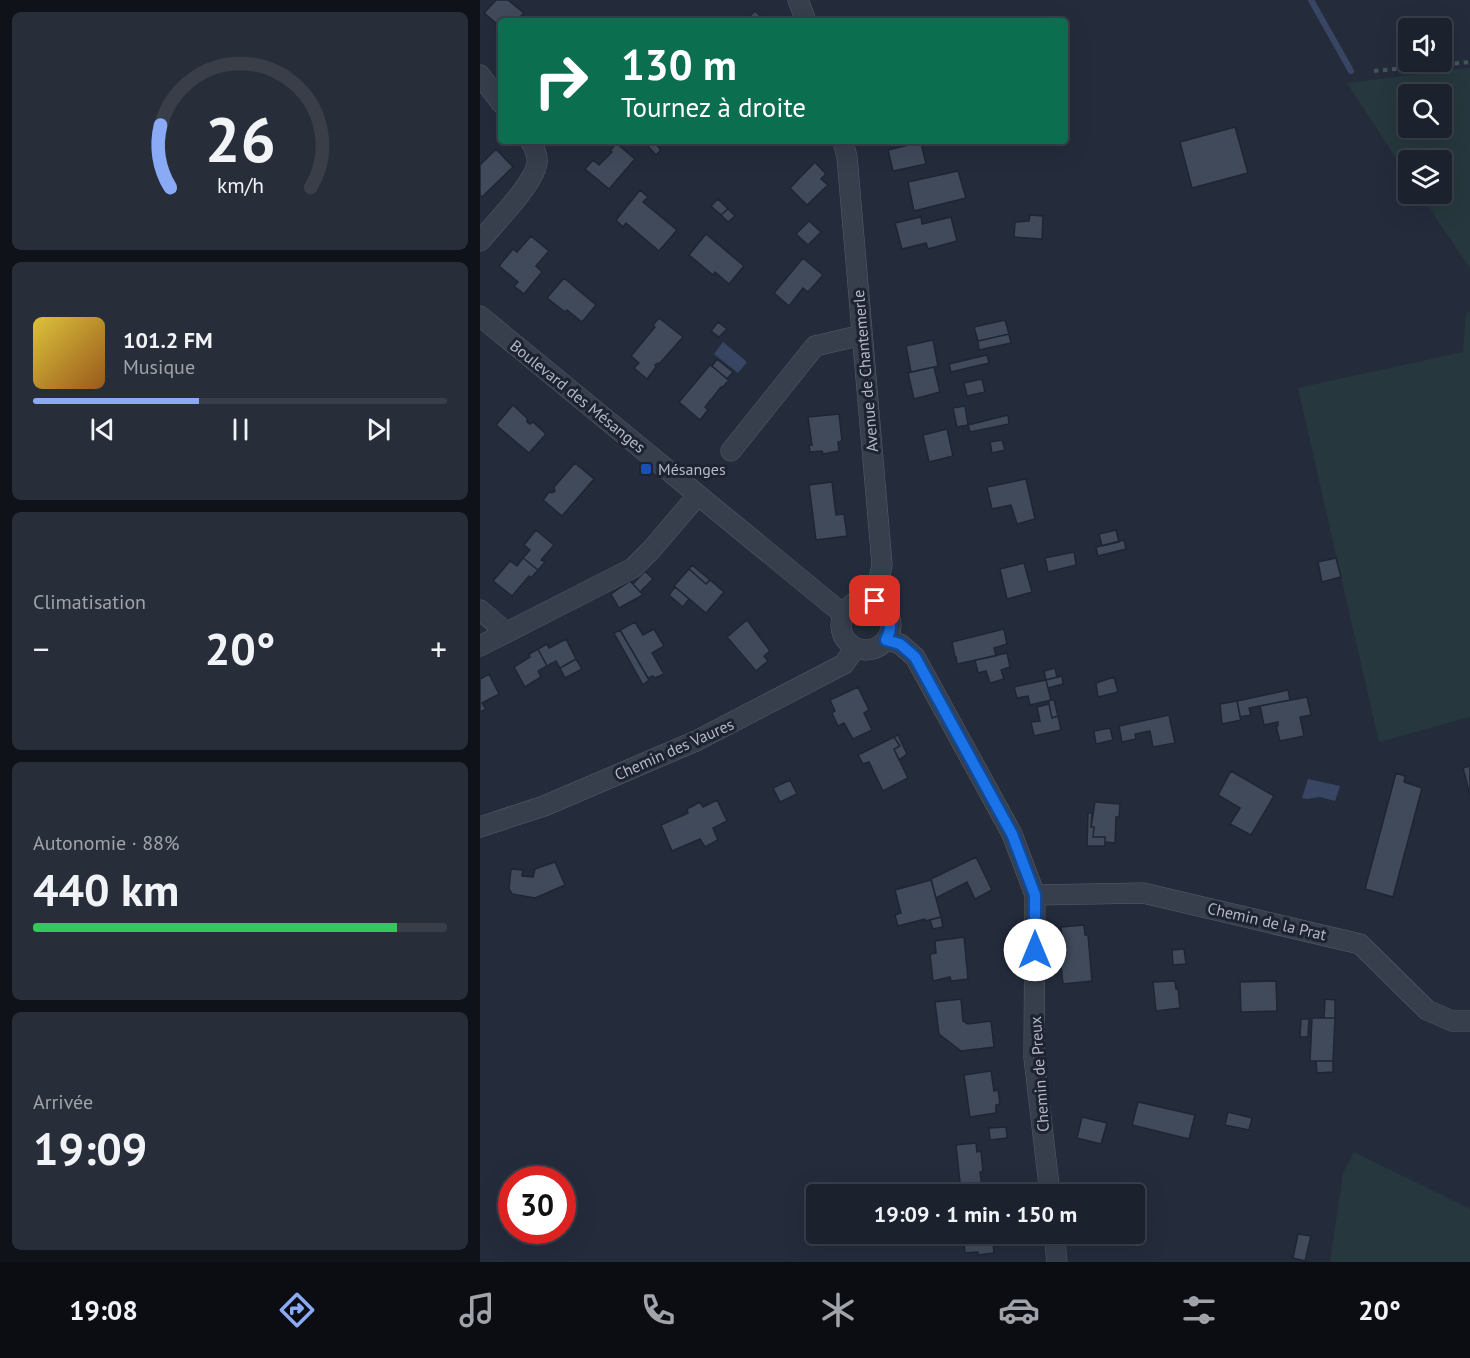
<!DOCTYPE html>
<html lang="fr">
<meta charset="utf-8">
<style>
body{margin:0;font-family:"PT Sans",sans-serif;background:#282e39;color:#f1f3f6;height:100vh;display:flex;flex-direction:column;font-size:22px;white-space:nowrap}
*{box-sizing:border-box;margin:0}
p{font-size:20px;color:#a0a3aa}
.icon{flex:none;width:33px;height:33px;fill:none;stroke:currentColor;stroke-width:2;stroke-linecap:round;stroke-linejoin:round}
.map{position:relative;flex:1;overflow:hidden}
.drawer{display:flex;flex-direction:column;gap:12px;padding:12px;background:#0f1219;width:480px}
.drawer>*{flex:none}
.banner{position:absolute;left:18px;top:18px;width:570px;height:126px;border-radius:6px;box-shadow:0 6px 24px #0002,0 0 0 2px #393e49;background:#0b6e4f;color:#fff;overflow:hidden}
.fabs{position:absolute;left:918px;top:18px;display:grid;gap:12px}
.fabs a{display:grid;place-items:center;width:54px;height:54px;border-radius:6px;background:#1b212d;box-shadow:0 6px 24px #0002,0 0 0 2px #393e49;font-size:30px}
.speed{position:absolute;left:18px;top:1166px;display:flex;gap:12px;font-size:30px;font-weight:700;text-align:center}
.speed>*{display:grid;place-content:center;width:78px;height:78px;border-radius:50%;background:#1b212d;box-shadow:0 6px 24px #0002,0 0 0 2px #393e49;line-height:1}
.speed .limit{border:9px solid #d22;background:#fff;color:#111}
.pin{position:absolute;display:grid;place-items:center;width:51px;height:51px;color:#fff;margin:-26px;border-radius:12px;box-shadow:0 3px 9px #0006}
.me{position:absolute;width:66px;margin:-33px;rotate:0deg;stroke-linejoin:round;filter:drop-shadow(0 0 4px #0008)}
.turn{display:flex;align-items:center;gap:21px;height:126px;padding:0 24px;font-size:27px}
.turn .icon{width:78px;height:78px;stroke-width:2.5}
.turn b{display:block;font-size:42px;line-height:51px}
.big{font-size:45px;font-weight:800;line-height:1.1}
.drawer .tile{flex:1;display:flex;flex-direction:column;justify-content:center;gap:9px;min-width:0;padding:0 21px;border-radius:9px;background:#282e39}
.drawer .dial{align-items:center;gap:0}
.dial svg{height:156px;overflow:visible;fill:none;stroke:#393e49;stroke-width:7;stroke-linecap:round;text-anchor:middle}
.dial text{fill:#f1f3f6;stroke:none}
.song{display:flex;align-items:center;gap:18px}
.cover{width:72px;height:72px;border-radius:9px;background:linear-gradient(135deg,hsl(50 70% 55%),hsl(30 70% 35%))}
.played{height:6px;border-radius:3px;background:linear-gradient(90deg,#8aaaf6 40%,#393e49 40%)}
.keys{display:flex;justify-content:space-around;direction:ltr}
.heat{display:flex;justify-content:space-between;align-items:center;font-size:33px;direction:ltr}
.charge{height:9px;border-radius:4px;background:linear-gradient(90deg,#34c759 88%,#393e49 0)}
.trip{position:absolute;left:326px;top:1184px;width:339px;height:60px;border-radius:6px;background:#1b212d;box-shadow:0 6px 24px #0002,0 0 0 2px #393e49;font-weight:800;line-height:60px;text-align:center}
.tab-bar{display:flex;height:96px;justify-content:space-around;align-items:center;background:#0b0d12;color:#a0a3aa}
.tab-bar .icon{width:42px;height:42px}
.tab-bar .current{color:#8aaaf6}
.tab-bar b{font-size:27px;color:#f1f3f6}
main{display:flex;flex:1;min-height:0}
.map>svg:first-child{display:block}
.green{fill:#26383d;fill-rule:evenodd}
.water{fill:#384663}
.lines{fill:none;stroke-linecap:round;stroke-linejoin:round}
.stream{stroke:#384663;stroke-width:6}
.building{fill:#404a5b;stroke:#1f2533;stroke-width:1.5}
.minor-casing{stroke:#565c6a;stroke-width:21}
.path{stroke:#44555a;stroke-width:4;stroke-dasharray:4.5 4.5;stroke-linecap:butt}
.minor{stroke:#373e4c;stroke-width:20}
.route-casing{stroke:#114b97;stroke-width:15}
.route{stroke:#1a73e8;stroke-width:10}
.transit-dot{fill:#1a4fb4;stroke:#1d2331;stroke-width:2}
.labels{text-anchor:middle;stroke-width:6;stroke-linejoin:round;paint-order:stroke}
.street-label{font-size:16px;fill:#b3b9c8;stroke:#1d2331}
.poi-label{font-size:16px;fill:#b3b9c8;stroke:#1d2331;text-anchor:start}
</style>
<main>
<section class="drawer">
<div class="tile dial"><svg viewBox="0 0 100 80">
<path d="M14 69A42 42 0 1 1 86 69"/>
<path d="M14 69A42 42 0 0 1 9 37" stroke="#8aaaf6"/>
<text x="50" y="56" font-size="32" font-weight="700">26</text>
<text x="50" y="72" font-size="11">km/h</text>
</svg></div>
<div class="tile">
<div class="song"><i class="cover"></i><div><b>101.2 FM</b><p>Musique</p></div></div>
<div class="played"></div>
<div class="keys"><svg class="icon" aria-label="previous" viewBox="0 0 24 24"><path d="M18 5L8 12l10 7zM5 5v14"/></svg><svg class="icon" aria-label="pause" viewBox="0 0 24 24"><path d="M8 5v14M16 5v14"/></svg><svg class="icon" aria-label="next" viewBox="0 0 24 24"><path d="M6 5l10 7-10 7zM19 5v14"/></svg></div>
</div>
<div class="tile"><p>Climatisation</p>
<div class="heat"><a>−</a><b class="big">20°</b><a>+</a></div>
</div>
<div class="tile"><p>Autonomie · 88%</p><b class="big">440 km</b><div class="charge"></div></div>
<div class="tile"><p>Arrivée</p><b class="big">19:09</b></div>
</section>
<div class="map">
<svg width="990" height="1262" viewBox="0 0 990 1262">
<rect width="100%" height="100%" fill="#242c3c"/>
<path class="green" d="M990,68v200l-50,-74h22v-34h-34v16l-61,-93zM928,94h34v34h-34z
M990,311v406l-91,25 -81,-354 165,-36 3,-38z
M874,1152l116,57v53h-140l13,-88z"/>
<path class="water" d="M243,342l24,20 -9,11 -24,-19z
M828,779l32,7 -5,15 -15,-4 -13,2 -5,-1z"/>
<g class="lines">
<path class="stream" d="M831,0l40,71"/>
</g>
<path class="building" d="M16,0h12l16,13 -3,3 6,5h-26v11l-5,-4 2,-3 -14,-12z
M275,11l11,10h-21z
M755,127l13,46 -56,15 -12,-46z
M163,141h10l8,9 -5,5z
M441,142l5,22 -33,7 -5,-21z
M136,143l19,16 -26,30 -24,-20 8,-9 6,5 13,-13 -2,-1z
M16,149l17,18 -31,30 -2,-2v-30z
M335,162l11,12 -5,5 7,6 -21,20 -17,-17z
M478,171l8,27 -52,13 -6,-29z
M160,190l8,7 -5,5 34,28 -18,21 -33,-28 -3,4 -7,-7z
M238,199l10,10 -7,6 -10,-9z
M248,209l7,7 -7,6 -7,-7z
M550,215l13,1 -1,23 -28,-2 1,-15 14,-1z
M441,217l1,7 29,-7 6,24 -29,8 -2,-6 -24,6 -7,-26z
M329,221l12,11 -13,13 -12,-11z
M226,234l38,32 -15,18 -14,-12 -2,3 -24,-20z
M51,236l18,15 -13,15 6,6 -18,22 -10,-8 4,-4 -19,-16 14,-17 4,3z
M323,258l20,17 -15,17 -5,-4 -14,18 -15,-13z
M84,278l32,27 -14,17 -15,-12 -2,2 -18,-14z
M179,318l24,19 -24,27 -1,-1 -3,2 1,2 -9,12 -13,-11 5,-5 -8,-7 24,-29 -2,-2z
M525,320l4,14 -31,7 -4,-14z
M238,322l9,7 -8,8 -8,-6z
M529,334l2,9 -32,7 -1,-9z
M453,340l5,26 -27,6 -5,-26z
M507,355l2,8 -38,9 -2,-8z
M237,359l16,13 -6,7 -15,-13z
M230,365l19,15 -7,8 -1,-1 -16,20 3,3 -8,10 -21,-18z
M454,367l6,25 -26,7 -6,-26z
M502,379l3,13 -18,4 -3,-13z
M33,405l14,13v4l3,2 3,-2 13,12 -17,19 -33,-28z
M485,406l3,19 -11,2 -4,-19z
M359,414l3,27 -4,1 1,9 -16,3 -1,-3 -12,1 -1,-7h3l-4,-28z
M528,415l1,9 -39,8 -2,-7z
M467,429l6,27 -24,6 -6,-27z
M522,440l3,10 -13,3 -2,-11z
M95,463l19,16 -32,37 -19,-16 6,-8 3,1 3,-2 -1,-4z
M546,479l9,40 -18,5 -6,-19 -19,4 -5,-22z
M352,482l4,33 8,-1 3,22 -31,4 -7,-55z
M56,530l18,15 -13,15 4,2 -7,8 -15,-12 7,-8 -6,-5z
M636,530l3,12 -17,4 -3,-12z
M644,540l2,9 -28,7 -2,-9z
M594,552l2,13 -28,7 -3,-14z
M43,558l15,12 -7,8 -2,-2 -17,20 -19,-15 17,-20 7,5z
M856,558l5,19 -19,5 -4,-20z
M544,563l8,29 -25,7 -7,-30z
M212,565l18,15 -4,4 -17,-15z
M209,569l17,15 4,-4 14,12 -18,21 -32,-27z
M165,571l8,8 -13,13 -7,-8z
M150,581l13,14 -24,13 -8,-14z
M195,587l14,12 -6,8 -14,-12z
M267,620l23,31 -6,5 4,5 -12,10 -29,-34z
M155,622l8,13 11,-6 10,17 -12,7 12,21 -9,4 -2,-2 -5,2 -28,-48z
M524,629l3,15 -13,4 2,8 -39,8 -1,-7h-1l-3,-15z
M140,630l29,50 -6,5 -29,-52z
M86,639l10,20 -16,9 -4,-7 -9,5 -9,-17 9,-5 2,4z
M58,649l9,17 -9,5 3,6 -16,10 -11,-20 16,-10 -1,-3z
M527,653l3,14 -9,3 3,9 -14,4 -4,-12 -8,2 -3,-13z
M96,659l6,10 -17,9 -5,-10z
M575,668l2,9 -11,3 -2,-9z
M9,674l10,20 -17,9 4,6 -6,3v-33z
M582,676l1,8 -15,4 -2,-8z
M634,677l4,15 -20,5 -2,-14z
M566,680l5,20 -21,5 -2,-9 -11,2 -3,-11z
M378,687l11,23 -5,3 8,17 -19,9 -9,-16 -6,3 -6,-13 3,-2 -5,-11z
M808,690l2,10 -41,8 2,7 -11,2 -3,-16z
M827,697l4,18 -11,2 4,19 -24,5 -4,-15h2v-4l-14,3 -4,-19z
M571,700h3l4,16 -6,2 -3,-14v-3z
M757,701l4,19 -19,4 -2,-20z
M569,704l3,14 6,-2 3,14 -27,6 -3,-14 9,-1 -3,-14z
M689,715l6,28 -22,4 -3,-16 -15,3 1,5 -14,3 -3,-16z
M630,728l3,12 -17,4 -2,-13z
M418,735l9,19 -8,6 -5,-11 6,-3 -6,-9z
M414,737l6,9 -6,3 14,29 -25,13 -14,-29 -6,2 -5,-9z
M990,766v29l-7,-27z
M751,771l43,25 -23,39 -21,-11 10,-16 -22,-13z
M916,773l9,3 -1,6 18,6 -29,109 -28,-8z
M310,780l7,14 -17,8 -7,-14z
M237,800l10,21 -14,7 5,12 -13,7 -5,-8 -28,12 -11,-26 27,-12 -1,-4 13,-7 3,5z
M615,802l25,2 -1,13h-3l-1,26 -10,-1v-5h-12l1,-10h-3z
M608,813h4l-1,14h3l-1,10h12v9h-18z
M496,857l16,33 -17,9 -8,-17 -31,16 -5,-19z
M75,862l10,23 -30,13 -23,-4 -3,-5 2,-20 12,1 -1,6 11,1 2,-8z
M451,880l10,37 -16,4v-2l-27,7 -3,-11 6,-2 -6,-23z
M461,917l2,10 -10,2 -3,-9z
M604,925l1,10h3l4,46 -29,3 -5,-47h4l-1,-10z
M484,937l4,42 -17,2 -1,-4 -17,4 -3,-27 6,-1 -1,-12z
M704,949l2,15 -13,1 -1,-15z
M695,981l1,8h2l2,19 -24,3 -3,-29z
M796,981l1,30 -36,1 -1,-30z
M481,999l2,22 5,3 23,-3 3,26 -33,4 -22,-17 -4,-32z
M845,999l10,1v18h-11z
M832,1018h23l-2,43h-23z
M821,1019h8l-1,18h-8z
M836,1061h17v11l-16,1z
M511,1071l3,20 4,-1 2,14 -4,1v8l-26,4 -6,-42z
M658,1102l57,13 -6,24 -57,-14z
M748,1112l24,6 -3,12 -24,-5z
M602,1117l25,6 -6,21 -24,-6z
M526,1127l1,11 -17,2 -1,-12z
M496,1143l1,9 4,-1 2,20 -3,1 2,14 -4,4 -17,2 -5,-47z
M645,1189l20,4 -11,49 -20,-5 1,-4h19v-39h-11z
M483,1233l29,1 2,19 -16,2v-3l-13,1z
M818,1234l13,2 -6,25 -12,-3z"/>
<g class="lines">
<defs>
<path id="minor" d="M318,0l8,21
M0,75l21,28
M363,141l4,16 35,407 -7,37
M0,241c15,-18 54,-57 57,-78 1,-6 -3,-17 -7,-22
M0,316l363,298
M251,451l84,-105 47,-11
M361 625a25 25 0 1 1 50 0a25 25 0 1 1-50 0Z
M0,610l26,22
M407,640l13,4 15,13 97,177 23,61 -1,163 16,136
M0,646l153,-78 19,-19 46,-54
M0,827l64,-21 152,-65 148,-77 11,-16
M555,895l108,-2 217,51 67,66 25,11h18
M574,1233l3,29"/>
</defs>
<use href="#minor" class="minor-casing"/>
<path class="path" d="M894,71l96,-9"/>
<use href="#minor" class="minor"/>
</g>
<g class="lines">
<defs>
<path id="route" d="M395,601c15,9 19,23 11,39l14,4 15,13 97,177 23,61v55"/>
</defs>
<use href="#route" class="route-casing"/>
<use href="#route" class="route"/>
</g>
<rect class="transit-dot" x="160" y="463" width="12" height="12" rx="3"/>
<g class="labels">
<g class="street-label">
<text transform="translate(385 371) rotate(-95)" y="6">Avenue de Chantemerle</text>
<text transform="translate(98 396) rotate(39)" y="6">Boulevard des Mésanges</text>
<text transform="translate(194 749) rotate(-24)" y="6">Chemin des Vaures</text>
<text transform="translate(787 921) rotate(13)" y="6">Chemin de la Prat</text>
<text transform="translate(559 1074) rotate(-94)" y="6">Chemin de Preux</text>
</g>
<g class="poi-label">
<text x="178" y="475">Mésanges</text>
</g>
</g>
</svg>
<div class="fabs">
<a><svg class="icon" aria-label="sound" viewBox="0 0 24 24"><path d="M4 9h4l5-4v14l-5-4H4zM17 9q2 3 0 6"/></svg></a>
<a><svg class="icon" aria-label="search" viewBox="0 0 24 24"><circle cx="10" cy="10" r="6"/><path d="M15 15l6 6"/></svg></a>
<a><svg class="icon" aria-label="layers" viewBox="0 0 24 24"><path d="M12 4l9 5-9 5-9-5zM3 14l9 5 9-5"/></svg></a>
</div>
<div class="speed"><div class="limit">30</div></div>
<div class="pin" style="left:395px;top:601px;background:#d93025"><svg class="icon" aria-label="arrive" viewBox="0 0 24 24"><path d="M6 21V4h12l-3 4 3 4H6"/></svg></div>
<svg class="me" style="left:555px;top:950px" viewBox="-20 -20 40 40"><circle r="19" fill="#fff"/><path d="M0-13L10 11 0 6-10 11z" fill="#1a73e8"/></svg>
<div class="trip">19:09 · 1 min · 150 m</div>
<div class="banner">
<div class="turn"><svg class="icon" aria-label="right" viewBox="0 0 24 24"><path d="M7 20v-9h11M14 6l5 5-5 5"/></svg><div><b>130 m</b>Tournez à droite</div></div>
</div>
</div>
</main>
<nav class="tab-bar">
<b>19:08</b>
<svg class="icon current" aria-label="directions" viewBox="0 0 24 24"><path d="M12 3l9 9-9 9-9-9zM9 14v-3h6M13 9l2 2-2 2"/></svg>
<svg class="icon" aria-label="music" viewBox="0 0 24 24"><path d="M9 18V5l10-2v13"/><circle cx="6" cy="18" r="3"/><circle cx="16" cy="16" r="3"/></svg>
<svg class="icon" aria-label="phone" viewBox="0 0 24 24"><path d="M5 4h4l2 5-3 2q2 4 5 5l2-3 5 2v4C11 20 4 13 5 4z"/></svg>
<svg class="icon" aria-label="climate" viewBox="0 0 24 24"><path d="M12 3v18M4 7l16 10M4 17L20 7"/></svg>
<svg class="icon" aria-label="car" viewBox="0 0 24 24"><path d="M5 17H2v-5l4-1 3-4h7l3 4 3 1v5h-3M9 17h6M6 11h13"/><circle cx="7" cy="17" r="2"/><circle cx="17" cy="17" r="2"/></svg>
<svg class="icon" aria-label="filters" viewBox="0 0 24 24"><path d="M4 7h16M4 17h16"/><circle cx="9" cy="7" r="2"/><circle cx="15" cy="17" r="2"/></svg>
<b>20°</b>
</nav>
